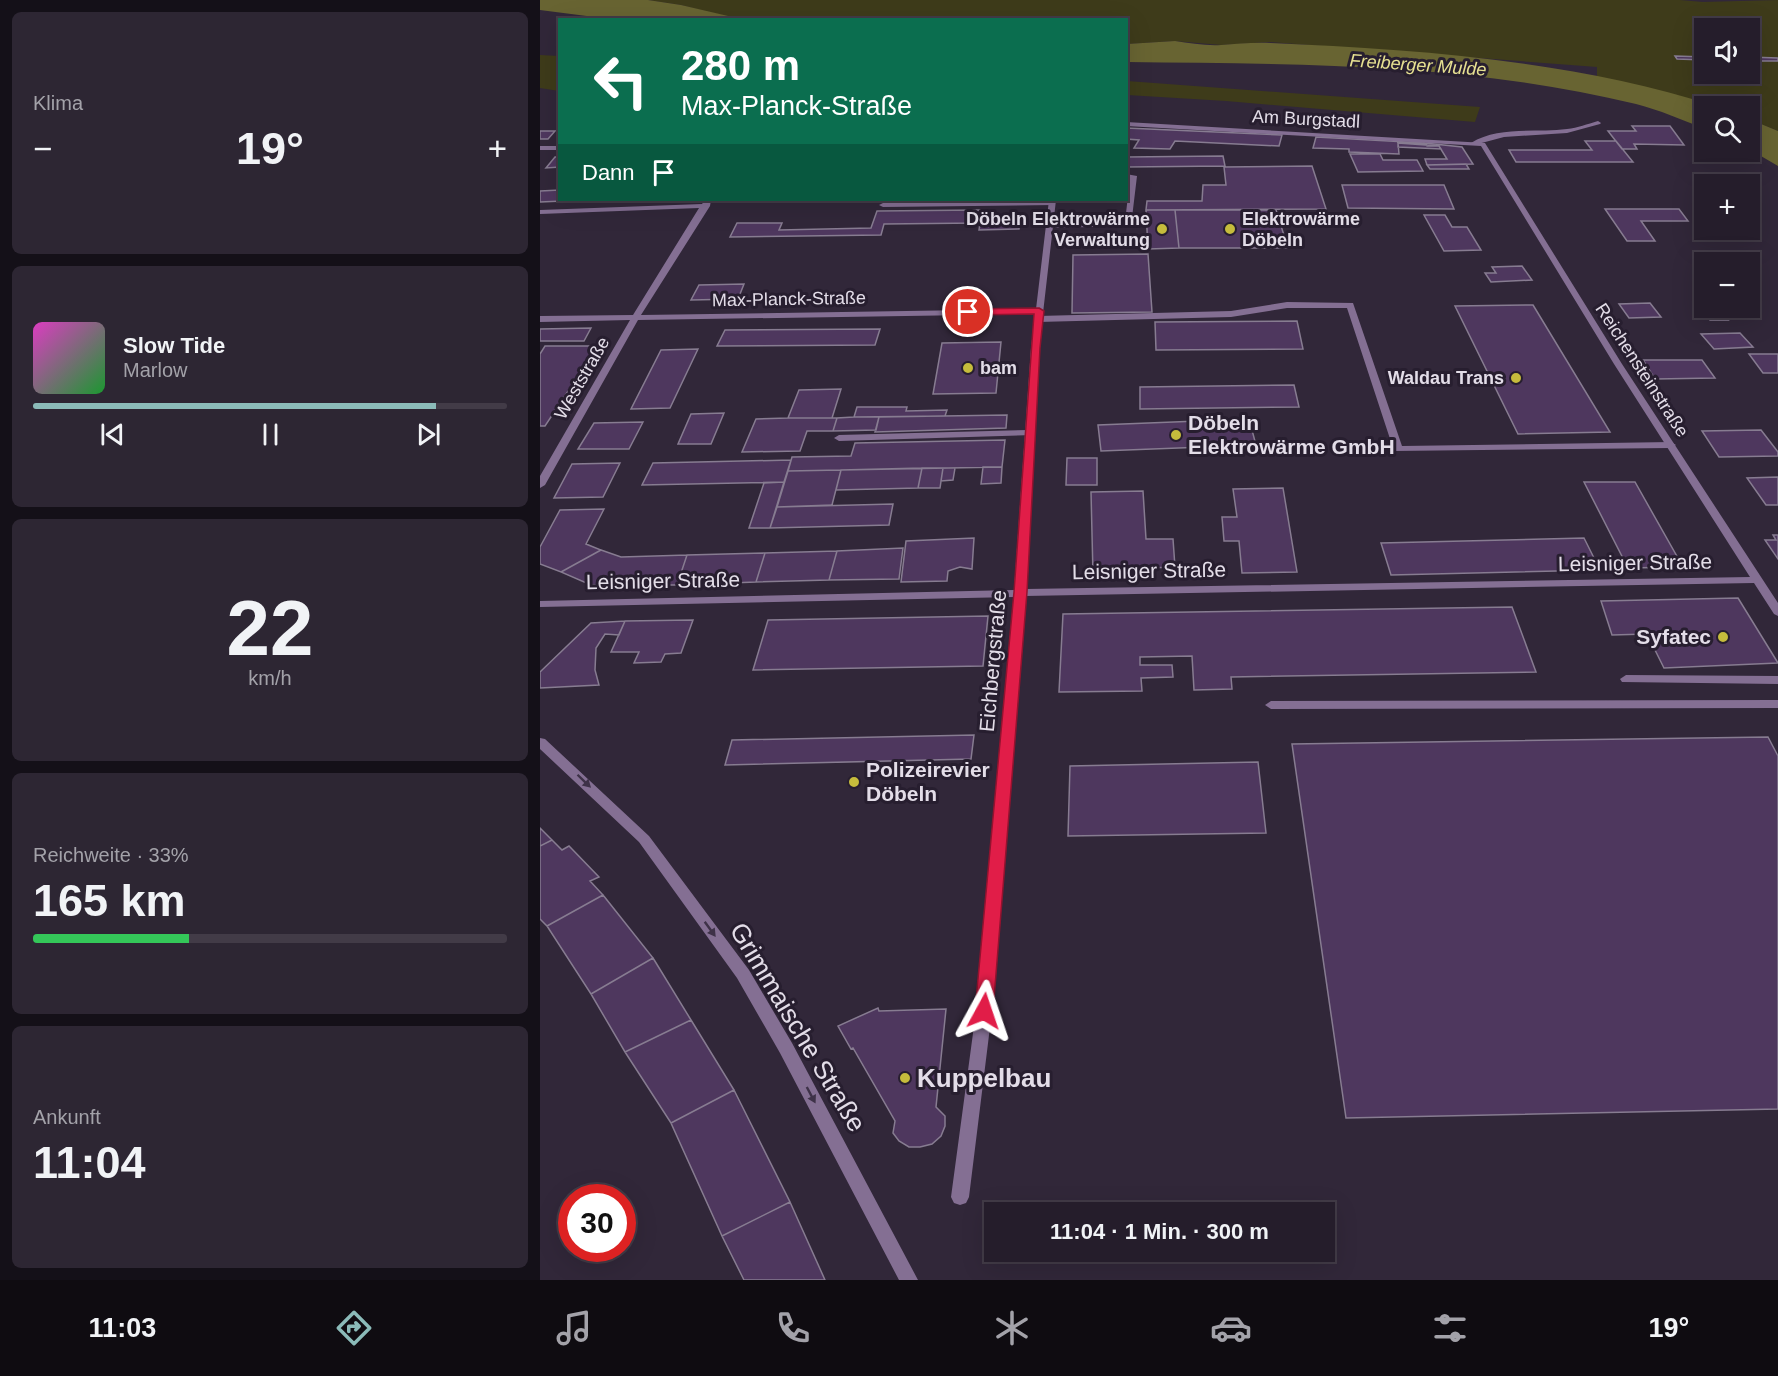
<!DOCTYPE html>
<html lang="de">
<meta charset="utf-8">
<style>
body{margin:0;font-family:Helvetica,sans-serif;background:#2d2633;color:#f1f3f6;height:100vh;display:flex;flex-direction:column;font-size:22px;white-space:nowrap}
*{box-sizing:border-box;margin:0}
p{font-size:20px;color:#a3a2a9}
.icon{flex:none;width:33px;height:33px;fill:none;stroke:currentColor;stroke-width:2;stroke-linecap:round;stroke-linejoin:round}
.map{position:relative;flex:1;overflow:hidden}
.sheet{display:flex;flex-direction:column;gap:12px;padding:12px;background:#141018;width:540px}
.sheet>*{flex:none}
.guide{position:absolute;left:18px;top:18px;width:570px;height:183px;border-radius:0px;box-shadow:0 6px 24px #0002,0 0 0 2px #423b47;background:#0b6e4f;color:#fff;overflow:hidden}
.controls{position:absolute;left:1154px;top:18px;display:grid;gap:12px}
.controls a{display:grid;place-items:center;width:66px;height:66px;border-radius:0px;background:#251d2b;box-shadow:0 6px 24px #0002,0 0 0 2px #423b47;font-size:30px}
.speed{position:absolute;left:18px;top:1184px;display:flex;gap:12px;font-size:30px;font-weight:700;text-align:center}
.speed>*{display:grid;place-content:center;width:78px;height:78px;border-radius:50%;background:#251d2b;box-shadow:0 6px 24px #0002,0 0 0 2px #423b47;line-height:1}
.speed .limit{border:9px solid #d22;background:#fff;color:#111}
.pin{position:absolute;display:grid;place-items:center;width:51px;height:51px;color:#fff;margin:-26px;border:3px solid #fff;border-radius:50%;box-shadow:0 2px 6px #0007}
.me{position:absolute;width:66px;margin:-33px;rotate:5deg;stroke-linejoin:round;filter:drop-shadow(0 0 4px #0008)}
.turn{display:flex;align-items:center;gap:21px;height:126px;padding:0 24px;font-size:27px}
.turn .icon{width:78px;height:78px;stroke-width:2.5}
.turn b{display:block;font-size:42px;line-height:51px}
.then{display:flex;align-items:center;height:57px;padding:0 24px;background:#0003;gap:12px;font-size:22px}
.big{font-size:45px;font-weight:700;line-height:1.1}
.sheet .card{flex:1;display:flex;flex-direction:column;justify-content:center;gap:9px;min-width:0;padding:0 21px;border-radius:9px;background:#2d2633}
.sheet .dial{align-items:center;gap:0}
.dial b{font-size:78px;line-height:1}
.song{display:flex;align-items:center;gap:18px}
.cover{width:72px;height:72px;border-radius:9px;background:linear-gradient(135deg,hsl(310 70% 55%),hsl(130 70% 35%))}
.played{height:6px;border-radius:3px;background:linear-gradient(90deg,#8bbbb9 85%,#423b47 85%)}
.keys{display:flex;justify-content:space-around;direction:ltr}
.heat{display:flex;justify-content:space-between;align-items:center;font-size:33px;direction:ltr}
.charge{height:9px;border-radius:4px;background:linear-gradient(90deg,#34c759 33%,#423b47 0)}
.trip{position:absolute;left:444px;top:1202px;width:351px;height:60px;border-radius:0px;background:#251d2b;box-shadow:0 6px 24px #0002,0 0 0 2px #423b47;font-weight:700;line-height:60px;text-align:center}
.tabs{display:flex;height:96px;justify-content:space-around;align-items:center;background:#0f0c11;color:#a3a2a9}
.tabs .icon{width:42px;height:42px}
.tabs .on{color:#8bbbb9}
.tabs b{font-size:27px;color:#f1f3f6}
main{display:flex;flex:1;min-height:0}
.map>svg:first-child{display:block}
.green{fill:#3e3b1a;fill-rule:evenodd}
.water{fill:#686432}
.building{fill:#4e375e;stroke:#877c91;stroke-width:1.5}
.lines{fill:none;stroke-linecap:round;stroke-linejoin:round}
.lane{fill:#846f93;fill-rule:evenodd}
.street{fill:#846f93;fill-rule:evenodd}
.oneway{fill:#3e3248}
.route{fill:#e11d48;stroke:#92132f;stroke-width:1.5}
.poi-dot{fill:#c6bc3c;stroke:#271e2f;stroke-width:2}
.labels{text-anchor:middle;stroke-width:6;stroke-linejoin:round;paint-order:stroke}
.far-water-label{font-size:18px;font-style:italic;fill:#e7e192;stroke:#271e2f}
.far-street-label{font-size:18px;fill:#e3dde8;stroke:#271e2f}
.far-poi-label{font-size:18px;font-weight:bold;fill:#e3dde8;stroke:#271e2f;text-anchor:end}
.poi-label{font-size:21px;font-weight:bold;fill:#e3dde8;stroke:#271e2f;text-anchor:start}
.street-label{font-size:21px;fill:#e3dde8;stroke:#271e2f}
.near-street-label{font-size:26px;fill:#e3dde8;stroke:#271e2f}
.near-poi-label{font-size:26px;font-weight:bold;fill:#e3dde8;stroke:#271e2f;text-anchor:start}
</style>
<main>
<section class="sheet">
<div class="card"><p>Klima</p>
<div class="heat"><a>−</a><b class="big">19°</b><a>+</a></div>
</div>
<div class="card">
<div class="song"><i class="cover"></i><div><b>Slow Tide</b><p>Marlow</p></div></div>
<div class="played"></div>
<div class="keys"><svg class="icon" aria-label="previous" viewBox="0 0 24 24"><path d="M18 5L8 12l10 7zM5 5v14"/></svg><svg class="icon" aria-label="pause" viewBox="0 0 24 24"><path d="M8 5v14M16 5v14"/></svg><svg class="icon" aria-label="next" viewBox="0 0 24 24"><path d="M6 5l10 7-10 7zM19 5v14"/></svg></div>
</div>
<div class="card dial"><b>22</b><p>km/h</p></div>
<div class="card"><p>Reichweite · 33%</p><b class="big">165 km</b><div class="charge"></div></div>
<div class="card"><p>Ankunft</p><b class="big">11:04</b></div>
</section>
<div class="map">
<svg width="1238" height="1280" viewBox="0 0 1238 1280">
<rect width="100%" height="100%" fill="#312739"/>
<path class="green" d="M108,0h1032l23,2 75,-2v131l-29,-12v-13h-34l-118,-29v-10l-328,-25 -48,3 -46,-4 -48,3 -1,-24h-385l-60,-15zM1164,28h45v46h-45z
M0,55l19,1v35l-19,-3z
M587,81l353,26 -5,15 -249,-21 -99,-6z"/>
<path class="water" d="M0,0h108l33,5 60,14h-131l-70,-9z
M635,41c15,2 31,5 46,4 16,-1 33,-3 50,-2 144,6 306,18 444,63h-11v22c-23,-8 -44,-18 -68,-24 -167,-41 -339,-40 -509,-42v-18z
M1209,119l29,12v35l-29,-17z"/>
<path class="building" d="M1135,56l29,1v3l-27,-1z
M1209,57l29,1v3h-29z
M1092,126h38l14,19 -50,-1 3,5h-15l-14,-18h28z
M586,128l156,7 -3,11 -104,-5 -5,8 -36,-1 5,-8 -13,-1z
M0,131h15l-7,8h-8z
M776,137l109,6 1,1 -28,-1 1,11 -50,-2v-3l-36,-1z
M1045,141h31l17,21h-117l-7,-12h83z
M858,143l41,3 2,3 -43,-2z
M885,143l37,4 11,17 -46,1 -2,-6h22l-8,-13h-12z
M810,154h30l3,6h34l6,11 -65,1z
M683,156l2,10 -99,1v-10z
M15,157h5v10l-14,1z
M926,164l3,5h-39l-3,-4z
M772,166l14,43 -180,1 1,-9h55l1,-16h23l-2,-18z
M802,185h102l10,24 -106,-1z
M20,190v10l3,1 -23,1v-11z
M1065,209h74l9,12h-47l14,20h-28z
M440,210l-2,13 -94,1 -3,11 -151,2 7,-14h45l-3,7 92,-2 6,-17z
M606,210h29l4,38 -31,1z
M635,210h101l12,38h-109z
M884,215h21l7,12h15l14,23 -37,1z
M480,216l-1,13 -40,1 2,-13z
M608,254l4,58 -80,1 1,-58z
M982,266l10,14 -41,2 -6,-9h11l-4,-6z
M204,284l-6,15 -47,1 8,-15z
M1110,303l11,14 -32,1 -10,-14z
M993,305l77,127 -92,2 -63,-128z
M1158,306l19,2 11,12h-18z
M757,321l6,28 -147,1 -1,-28z
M51,328l-7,13h-44v-12z
M340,329l-5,16 -158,1 8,-16z
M1200,333l13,14 -39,2 -13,-15z
M461,342l-5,51 -63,1 9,-51z
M5,346h53l-53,80h-5v-72z
M158,349l-28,59 -39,1 30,-59z
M1209,354h29v19h-15z
M1103,360h59l13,18 -60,1z
M754,385l5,22 -159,2v-22z
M301,389l-9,29h-44l11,-28z
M317,407h50l-1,4 41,-1 -2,6 -91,1z
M184,413l-13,31h-33l13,-30z
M467,415l-1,13 -131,4 4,-15z
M314,417h25l-3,13 -43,1 4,-13z
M248,418h49l-4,13h-26l-7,20 -58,1 14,-33z
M709,419l7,26 -155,6 -3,-26z
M103,422l-14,27h-51l16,-26z
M1221,430l17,22v4l-59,1 -17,-26z
M465,440l-3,27 -214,4 4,-14 59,-1 4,-13z
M527,458h30v27h-31z
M251,460l-7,22 -142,3 11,-22z
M80,463l-17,34 -49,1 18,-34z
M443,467h19l-1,16 -20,1z
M382,468l-4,20 -82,2 5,-20z
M382,468h21l-3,20h-22z
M403,468h12l-2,12 -12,1z
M301,470l-9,35 -55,2 11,-36z
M1238,477v28h-12l-19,-27z
M244,482l-14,46h-21l15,-45z
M1044,482h51l48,85 -55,1z
M743,488l14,84 -55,1 -3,-32h-15l-2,-24h15l-4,-28z
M603,491l3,48h27l2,28 -27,1v6l-55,1 -2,-83z
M353,504l-4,21 -119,3 7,-21z
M64,509l-18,35 15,6 -40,22 -21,-8v-17l20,-37z
M1233,535h5v24l-13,-19h11z
M434,538l-2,31 -12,-2 -12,4 -1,10 -46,1 5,-41z
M1044,538l16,32 -209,5 -10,-32z
M363,548l-4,31 -70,1 8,-29z
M61,550l20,7 66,-2 -10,30h-86l-30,-13z
M297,551l-8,29 -73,2 9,-29z
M225,553l-9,29 -79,3 10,-30z
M1198,598l40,65 -114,5 -17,-34 -35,1 -11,-34z
M972,607l24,65 -305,5 1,12 -38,1 -2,-34 -52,1v8h32l1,12 -32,1 1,13 -83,1 4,-78z
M448,616l-5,50 -230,4 15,-50z
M153,620l-12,33 -16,1 -4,8 -27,1 5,-11h-28l14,-31z
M85,621l-6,14 -14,-1 -9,14 -1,22 4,15 -59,3v-16l51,-49z
M434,735l-3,24 -246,6 7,-25z
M1228,737l10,19v353l-432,9 -54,-374z
M718,762l8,71 -198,3 2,-70z
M0,828l12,12 -12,6z
M12,840l10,10 7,-4 30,31 -9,4 13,14 -56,31 -7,-7v-73z
M63,895l50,63 -62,36 -44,-68z
M113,958l38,62 -66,32 -34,-58z
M338,1008l1,3 67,-2 -10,98 9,9v10l-4,10 -9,8 -12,3h-11l-10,-6 -6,-8 2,-12 -42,-73 -2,1 -13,-23z
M151,1020l43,70 -63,33 -46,-71z
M194,1090l56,112 -68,34 -51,-113z
M250,1202l35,78h-81l-22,-44z"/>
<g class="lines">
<path class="lane" d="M1058,121l3,2 -1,1 -33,9 -63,4 -30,8 -3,-2c27,-17 65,-10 96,-14 11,-1 20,-5 31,-8z
M586,174l11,2 -6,50 -83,2 -4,-2 4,-2 77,-2 5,-44h-4z
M511,201l4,2 -1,2 -171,2 -4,-2 4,-2z
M747,302l66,1 49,143 269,-4 5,3 -5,3 -277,3 -47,-143h-60l-56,9 -193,5 -4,-3 4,-3 193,-5z
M490,430l5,3 -2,2 -194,6 -5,-3 5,-3z
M1086,675l152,1v8l-156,-2 -2,-3z
M1238,700v8l-507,1 -6,-4 6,-4z"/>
<path class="street" d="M586,122l359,21 137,221 156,239v13l-4,-2 -20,-31 -729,13 -33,415 -23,186 -3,6 -6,2 -6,-2 -3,-6 25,-186 38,-414 -474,10v-6l474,-11 17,-242 4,-34 -397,6 -93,165 -5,3v-12l90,-156 -90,2v-6l93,-1 66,-107 -159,6v-4l162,-6 3,-4h6l-1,6 -69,109 395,-6 13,-109h7l-17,148 -13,241 724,-12 -136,-213 -133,-218 -355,-20z
M0,146h20v4h-20z
M0,738l5,1 104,97 100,134 43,73 126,237h-19l-119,-227 -43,-75 -98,-136 -99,-93z"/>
</g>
<defs><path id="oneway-solid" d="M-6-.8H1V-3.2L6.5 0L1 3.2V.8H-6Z" transform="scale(1.5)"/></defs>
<g class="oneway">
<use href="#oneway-solid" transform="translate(44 781) rotate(44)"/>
<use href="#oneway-solid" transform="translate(170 929) rotate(54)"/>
<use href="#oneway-solid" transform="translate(271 1095) rotate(62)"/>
</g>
<path class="route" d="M499,308l5,3 -4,37 -13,244 -34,419 -3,5 -6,2 -6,-2 -3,-5 39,-419 20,-278 -66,1 -5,-3 5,-3z"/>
<g class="poi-dot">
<circle cx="622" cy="229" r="6"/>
<circle cx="690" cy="229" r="6"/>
<circle cx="428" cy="368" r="6"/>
<circle cx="976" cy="378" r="6"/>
<circle cx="636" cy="435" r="6"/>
<circle cx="1183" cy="637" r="6"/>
<circle cx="314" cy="782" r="6"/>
<circle cx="365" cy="1078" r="6"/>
</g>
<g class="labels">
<g class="far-water-label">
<text transform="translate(878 65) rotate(4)" y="6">Freiberger Mulde</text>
</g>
<g class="far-street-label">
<text transform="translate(766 119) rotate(3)" y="6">Am Burgstadl</text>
<text transform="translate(249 299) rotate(-1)" y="6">Max-Planck-Straße</text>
<text transform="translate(1102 370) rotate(57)" y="6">Reichensteinstraße</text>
<text transform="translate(42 378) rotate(-60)" y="6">Weststraße</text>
</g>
<g class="far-poi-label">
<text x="610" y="225">Döbeln Elektrowärme<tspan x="610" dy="21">Verwaltung</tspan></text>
<text x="702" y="225" text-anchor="start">Elektrowärme<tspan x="702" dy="21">Döbeln</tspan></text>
<text x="440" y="374" text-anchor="start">bam</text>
<text x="964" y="384">Waldau Trans</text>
</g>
<g class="poi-label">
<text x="648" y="430">Döbeln<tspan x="648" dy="24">Elektrowärme GmbH</tspan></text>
<text x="1171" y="644" text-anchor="end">Syfatec</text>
<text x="326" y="777">Polizeirevier<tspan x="326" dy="24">Döbeln</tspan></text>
</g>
<g class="street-label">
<text transform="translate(1095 563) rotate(-1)" y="7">Leisniger Straße</text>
<text transform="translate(609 571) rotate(-1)" y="7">Leisniger Straße</text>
<text transform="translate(123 581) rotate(-1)" y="7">Leisniger Straße</text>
<text transform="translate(453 661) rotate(-85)" y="7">Eichbergstraße</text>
</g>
<g class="near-street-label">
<text transform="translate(258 1027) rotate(59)" y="9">Grimmaische Straße</text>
</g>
<g class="near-poi-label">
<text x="377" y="1087">Kuppelbau</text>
</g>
</g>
</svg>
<div class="controls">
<a><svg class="icon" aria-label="sound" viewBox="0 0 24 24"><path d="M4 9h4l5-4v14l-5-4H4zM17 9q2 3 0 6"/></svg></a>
<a><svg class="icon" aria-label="search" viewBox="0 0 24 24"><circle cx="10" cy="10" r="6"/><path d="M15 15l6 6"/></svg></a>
<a>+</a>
<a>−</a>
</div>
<div class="speed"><div class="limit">30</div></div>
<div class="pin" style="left:428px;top:312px;background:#d93025"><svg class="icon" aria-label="arrive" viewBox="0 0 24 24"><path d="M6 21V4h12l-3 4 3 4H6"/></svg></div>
<svg class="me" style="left:444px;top:1011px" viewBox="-20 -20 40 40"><path d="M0-17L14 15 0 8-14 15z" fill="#e11d48" stroke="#fff" stroke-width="4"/></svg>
<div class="trip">11:04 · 1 Min. · 300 m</div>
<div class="guide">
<div class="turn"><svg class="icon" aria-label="left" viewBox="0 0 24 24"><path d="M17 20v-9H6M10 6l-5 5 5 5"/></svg><div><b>280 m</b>Max-Planck-Straße</div></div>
<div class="then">Dann<svg class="icon" aria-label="arrive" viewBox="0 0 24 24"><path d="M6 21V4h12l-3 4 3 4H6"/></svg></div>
</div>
</div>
</main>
<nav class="tabs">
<b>11:03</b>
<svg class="icon on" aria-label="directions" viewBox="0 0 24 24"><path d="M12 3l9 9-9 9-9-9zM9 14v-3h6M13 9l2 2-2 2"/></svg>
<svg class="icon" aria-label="music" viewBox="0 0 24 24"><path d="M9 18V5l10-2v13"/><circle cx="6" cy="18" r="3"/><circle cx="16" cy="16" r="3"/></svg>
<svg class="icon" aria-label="phone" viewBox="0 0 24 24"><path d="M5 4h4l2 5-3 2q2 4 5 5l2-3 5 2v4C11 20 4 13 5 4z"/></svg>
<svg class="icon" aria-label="climate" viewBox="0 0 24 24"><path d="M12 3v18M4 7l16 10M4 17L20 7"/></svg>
<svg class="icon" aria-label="car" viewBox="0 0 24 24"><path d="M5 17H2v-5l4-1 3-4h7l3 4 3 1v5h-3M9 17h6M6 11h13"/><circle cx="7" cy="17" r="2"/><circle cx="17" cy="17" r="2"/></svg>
<svg class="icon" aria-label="filters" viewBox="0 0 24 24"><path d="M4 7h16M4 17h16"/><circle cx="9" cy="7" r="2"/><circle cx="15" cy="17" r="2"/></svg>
<b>19°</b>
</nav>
